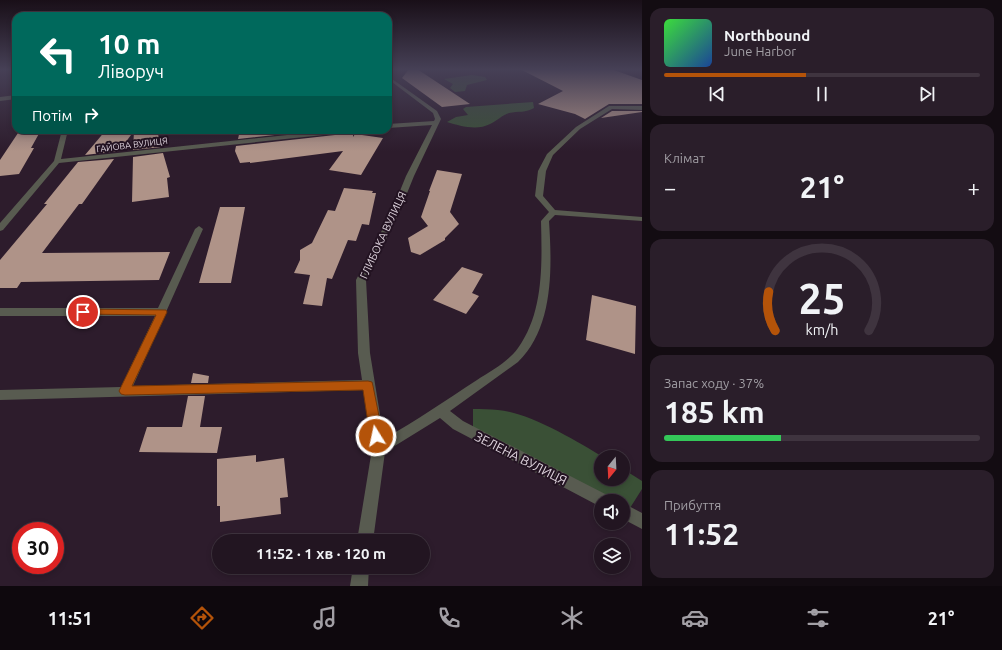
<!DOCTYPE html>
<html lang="uk">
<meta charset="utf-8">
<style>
body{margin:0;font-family:Ubuntu,sans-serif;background:#2a1e2a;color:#f1f3f6;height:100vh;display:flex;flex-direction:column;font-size:15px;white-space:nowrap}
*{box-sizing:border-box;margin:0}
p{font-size:13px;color:#a29fa5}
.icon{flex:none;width:22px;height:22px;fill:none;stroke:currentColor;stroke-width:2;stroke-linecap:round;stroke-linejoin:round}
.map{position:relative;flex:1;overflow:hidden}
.sheet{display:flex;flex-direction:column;gap:8px;padding:8px;background:#130c12;width:360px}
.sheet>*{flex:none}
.hud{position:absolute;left:12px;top:12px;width:380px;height:122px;border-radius:12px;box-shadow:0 2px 6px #0003,0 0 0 1px #3f343f;background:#00695c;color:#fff;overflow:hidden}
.needle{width:26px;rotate:198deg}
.controls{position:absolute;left:594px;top:450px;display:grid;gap:8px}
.controls a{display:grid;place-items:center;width:36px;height:36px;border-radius:50%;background:#221521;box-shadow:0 2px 6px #0003,0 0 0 1px #3f343f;font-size:20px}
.speed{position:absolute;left:12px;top:522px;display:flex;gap:8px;font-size:20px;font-weight:700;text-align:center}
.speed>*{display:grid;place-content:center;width:52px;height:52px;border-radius:50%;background:#221521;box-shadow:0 2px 6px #0003,0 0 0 1px #3f343f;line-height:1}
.speed .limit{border:6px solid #d22;background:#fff;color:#111}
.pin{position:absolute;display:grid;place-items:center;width:34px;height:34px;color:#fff;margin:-17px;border:2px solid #fff;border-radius:50%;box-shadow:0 1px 4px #0007}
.me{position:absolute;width:44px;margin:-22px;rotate:350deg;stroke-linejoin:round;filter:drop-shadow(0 0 3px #0008)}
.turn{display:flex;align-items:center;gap:14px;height:84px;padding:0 20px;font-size:18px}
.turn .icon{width:52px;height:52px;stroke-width:2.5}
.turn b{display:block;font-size:28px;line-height:34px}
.then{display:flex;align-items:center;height:38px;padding:0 20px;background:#0003;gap:8px;font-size:15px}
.big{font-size:30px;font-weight:700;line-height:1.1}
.sheet .tile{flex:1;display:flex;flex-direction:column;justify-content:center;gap:6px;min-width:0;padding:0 14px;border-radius:12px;background:#2a1e2a}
.sheet .dial{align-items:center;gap:0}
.dial svg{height:104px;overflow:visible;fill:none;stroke:#3f343f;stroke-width:7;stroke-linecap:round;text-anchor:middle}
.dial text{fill:#f1f3f6;stroke:none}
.song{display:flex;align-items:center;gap:12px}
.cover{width:48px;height:48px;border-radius:6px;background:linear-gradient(135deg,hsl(120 70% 55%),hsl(220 70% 35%))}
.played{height:4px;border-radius:2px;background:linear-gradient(90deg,#b45309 45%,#3f343f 45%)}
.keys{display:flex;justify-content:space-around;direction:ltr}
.heat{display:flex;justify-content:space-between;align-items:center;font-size:22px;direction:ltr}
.charge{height:6px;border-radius:3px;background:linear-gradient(90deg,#34c759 37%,#3f343f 0)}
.trip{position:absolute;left:212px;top:534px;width:218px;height:40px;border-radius:20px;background:#221521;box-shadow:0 2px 6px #0003,0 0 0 1px #3f343f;font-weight:700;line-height:40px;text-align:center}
.menu{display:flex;height:64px;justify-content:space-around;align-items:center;background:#0e080d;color:#a29fa5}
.menu .icon{width:28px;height:28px}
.menu .current{color:#b45309}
.menu b{font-size:18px;color:#f1f3f6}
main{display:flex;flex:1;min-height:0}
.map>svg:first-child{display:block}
.green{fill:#3a5036}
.building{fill:#af9388}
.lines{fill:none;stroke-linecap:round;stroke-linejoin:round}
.minor{fill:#585b50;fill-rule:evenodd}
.route{fill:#b45309;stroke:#753606}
.labels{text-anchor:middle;stroke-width:4;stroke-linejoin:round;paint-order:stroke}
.far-street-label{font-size:9px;fill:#ddd2dc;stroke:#231322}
.street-label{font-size:11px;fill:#ddd2dc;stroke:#231322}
.near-street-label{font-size:13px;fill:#ddd2dc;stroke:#231322}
</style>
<main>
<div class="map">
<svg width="642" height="586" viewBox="0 0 642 586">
<rect width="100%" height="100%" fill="#2d1c2c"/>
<path class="green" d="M472,75l13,2 2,3 -20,5 -2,6 -10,1 -5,-4 3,-4 -9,-5z
M533,102l1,6c-8,5 -16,3 -25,5 -7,2 -12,8 -19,11 -13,7 -30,2 -43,-2l9,-5 12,-2 -5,-6 3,-2z
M473,409c8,0 17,0 25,1 30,2 79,31 105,47h-2v22h22v-10l19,12v8l-12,19 -7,-3v-4h-10l-51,-19 -89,-50z"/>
<path class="building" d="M409,69h8l53,35 -28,3 -40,-29z
M520,69h91l31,11v24h-33l-24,15 -10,-5 -37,-10 25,-13z
M612,111h30v1l-41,6z
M20,130h21l-10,18h3l-15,26 -19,2v-16z
M106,130h51l4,17 -28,3 1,-19 -15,20 -34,4z
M240,130h81l-83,9z
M353,133v4l2,-3 28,4 -22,37 -32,-5 14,-19 -93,12v-1l-10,1 -5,-12 1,-5z
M163,153l7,24 -3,1 2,19 -37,5 1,-45z
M114,159l-32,45h-3l-37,49 128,-1 -11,28 -138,2 -4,6h-17v-28l47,-56h-3l34,-42z
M437,170l25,4 -12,38 9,12 -14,14v2l-25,15 -9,-3 -3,-14 20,-12 -7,-9 9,-26h-1z
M344,188l29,3 -1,2h4l-7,32 -7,-1 -6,17 -8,-1 -16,39 -5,-1 -5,28 -19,-2 7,-29 -16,-2 6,-13v-10l12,-7 16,-33 7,1z
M220,207h25l-14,76h-32z
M462,267l21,7 -11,19 7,3 -13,18 -33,-14z
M592,295l44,11 -1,48 -49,-14z
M193,373l16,3 -1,7h-17z
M188,396h17l-5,31h22l-5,26 -78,-1 8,-25h35z
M256,455v7l28,-4 4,39 -8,1 1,16 -61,8v-16h-3v-47z"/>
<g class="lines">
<path class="minor" d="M388,76l49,35 4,8 -27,57 -15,37 -33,67 4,73 14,86c32,-18 62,-39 93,-59 14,-9 31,-18 41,-32 26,-36 24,-85 23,-127l8,-9 -14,-16 3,-25 9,-17 29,-27 33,-21h33v4l-30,-1 -32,20 -27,26 -7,16 -3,25 12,14 87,7v4l-87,-6 -6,6c3,46 5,106 -31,141l-68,49 13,10 146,75 3,5h-11v6l-2,-1 -146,-77 -13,-11 -55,34 -12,89h-16l15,-92 -8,-59 -364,10v-10l121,-3 34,-71h-155v-8h158l37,-79 4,-3 4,3 -70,157 229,-6 -4,-27 -2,-73 35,-67 15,-37 26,-51 -44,3v-4l46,-3 1,-2 -2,-6 -45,-34z
M16,95v4l-16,2v-4z
M62,130h6l-7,29 274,-29h20l-3,2 -293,31 -56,67 -3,1v-8l54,-62z
M623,503l19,10v16l-19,-10z
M353,567h16l-1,19h-18z"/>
</g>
<linearGradient id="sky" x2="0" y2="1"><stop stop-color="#190f18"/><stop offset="0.46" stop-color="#464056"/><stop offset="1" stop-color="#464056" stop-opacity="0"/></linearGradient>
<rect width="642" height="151" fill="url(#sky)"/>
<path class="route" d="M83,309l83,1 1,2 -35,74 236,-5 4,1 1,4 10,50 -2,4 -5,1 -4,-1 -2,-4 -7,-46 -238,5 -4,-1 -2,-3 37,-76 -76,-1 -2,-2z"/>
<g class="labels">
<g class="far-street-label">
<text transform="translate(132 145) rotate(-7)" y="3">ГАЙОВА ВУЛИЦЯ</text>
</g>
<g class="street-label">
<text transform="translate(383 235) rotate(-65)" y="4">ГЛИБОКА ВУЛИЦЯ</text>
</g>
<g class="near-street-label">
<text transform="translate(521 458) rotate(27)" y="5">ЗЕЛЕНА ВУЛИЦЯ</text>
</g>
</g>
</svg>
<div class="controls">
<a><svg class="needle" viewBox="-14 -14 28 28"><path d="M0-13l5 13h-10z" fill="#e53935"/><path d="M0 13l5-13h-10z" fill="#a29fa5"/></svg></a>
<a><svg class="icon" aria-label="sound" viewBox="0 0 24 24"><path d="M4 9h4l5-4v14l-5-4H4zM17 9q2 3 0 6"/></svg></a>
<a><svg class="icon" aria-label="layers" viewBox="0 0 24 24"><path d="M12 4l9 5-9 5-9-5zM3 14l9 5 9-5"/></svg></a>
</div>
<div class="speed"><div class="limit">30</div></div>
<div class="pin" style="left:83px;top:312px;background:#d93025"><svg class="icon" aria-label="arrive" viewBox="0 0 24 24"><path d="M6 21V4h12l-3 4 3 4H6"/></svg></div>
<svg class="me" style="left:376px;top:436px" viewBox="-20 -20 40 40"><circle r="17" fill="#b45309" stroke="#fff" stroke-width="3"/><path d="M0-11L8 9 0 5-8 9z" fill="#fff"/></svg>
<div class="trip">11:52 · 1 хв · 120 m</div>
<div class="hud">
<div class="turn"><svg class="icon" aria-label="left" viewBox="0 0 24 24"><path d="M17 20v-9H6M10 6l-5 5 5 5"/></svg><div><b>10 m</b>Ліворуч</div></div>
<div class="then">Потім<svg class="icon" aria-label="right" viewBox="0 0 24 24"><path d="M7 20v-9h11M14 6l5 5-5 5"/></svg></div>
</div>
</div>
<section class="sheet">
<div class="tile">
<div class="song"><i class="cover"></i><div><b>Northbound</b><p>June Harbor</p></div></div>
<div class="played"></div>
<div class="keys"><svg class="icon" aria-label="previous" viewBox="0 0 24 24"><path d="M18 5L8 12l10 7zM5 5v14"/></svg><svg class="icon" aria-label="pause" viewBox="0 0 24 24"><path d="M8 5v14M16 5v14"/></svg><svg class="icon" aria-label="next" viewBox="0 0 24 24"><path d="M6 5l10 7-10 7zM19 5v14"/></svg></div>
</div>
<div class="tile"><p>Клімат</p>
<div class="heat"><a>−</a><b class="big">21°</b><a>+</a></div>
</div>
<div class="tile dial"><svg viewBox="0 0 100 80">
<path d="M14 69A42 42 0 1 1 86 69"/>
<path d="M14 69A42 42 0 0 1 9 39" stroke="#b45309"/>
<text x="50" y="56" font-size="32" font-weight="700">25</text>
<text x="50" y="72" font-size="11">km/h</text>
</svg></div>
<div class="tile"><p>Запас ходу · 37%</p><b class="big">185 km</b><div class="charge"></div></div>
<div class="tile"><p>Прибуття</p><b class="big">11:52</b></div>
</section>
</main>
<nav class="menu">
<b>11:51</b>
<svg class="icon current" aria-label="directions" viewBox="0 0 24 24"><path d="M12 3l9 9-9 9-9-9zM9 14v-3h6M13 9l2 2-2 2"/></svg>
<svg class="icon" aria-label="music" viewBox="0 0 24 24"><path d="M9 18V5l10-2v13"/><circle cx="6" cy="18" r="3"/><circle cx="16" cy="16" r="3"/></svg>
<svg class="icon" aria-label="phone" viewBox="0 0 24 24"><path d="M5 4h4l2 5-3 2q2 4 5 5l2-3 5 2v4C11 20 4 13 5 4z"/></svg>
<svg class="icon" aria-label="climate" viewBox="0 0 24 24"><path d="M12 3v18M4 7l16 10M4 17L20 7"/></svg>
<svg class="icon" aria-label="car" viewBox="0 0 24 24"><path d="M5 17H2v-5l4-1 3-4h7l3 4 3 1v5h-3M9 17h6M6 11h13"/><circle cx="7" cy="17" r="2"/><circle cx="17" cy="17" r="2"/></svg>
<svg class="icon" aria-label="filters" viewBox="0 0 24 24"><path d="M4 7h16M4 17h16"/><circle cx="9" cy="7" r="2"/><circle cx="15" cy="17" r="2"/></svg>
<b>21°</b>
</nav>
